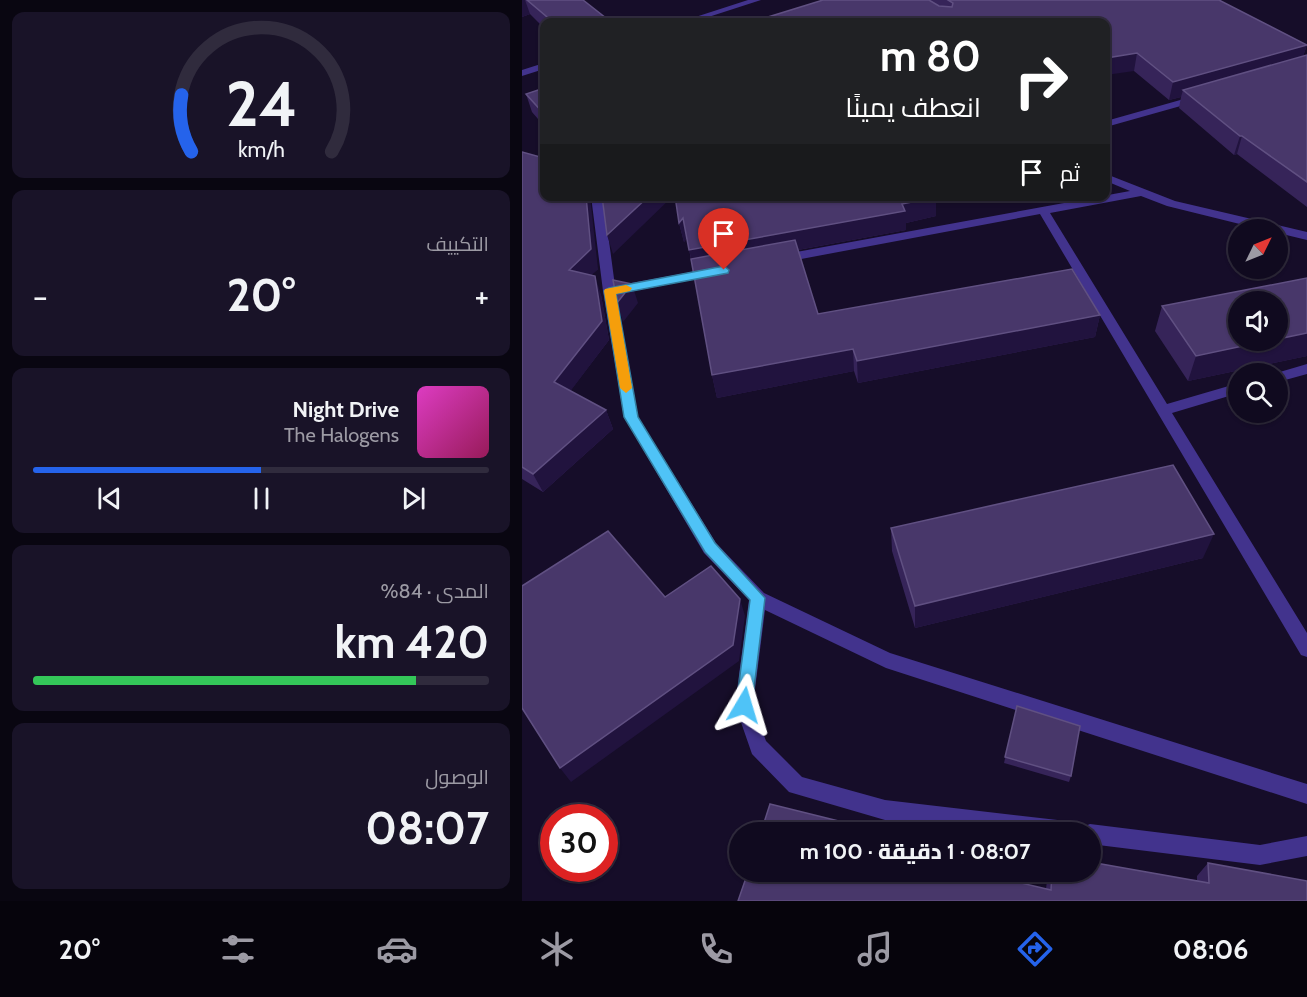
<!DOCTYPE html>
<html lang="ar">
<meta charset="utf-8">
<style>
body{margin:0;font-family:Cabin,Cairo,sans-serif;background:#191328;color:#f1f3f6;direction:rtl;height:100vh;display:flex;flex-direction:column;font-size:22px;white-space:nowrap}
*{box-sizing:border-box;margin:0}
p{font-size:20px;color:#9c9aa4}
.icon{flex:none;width:33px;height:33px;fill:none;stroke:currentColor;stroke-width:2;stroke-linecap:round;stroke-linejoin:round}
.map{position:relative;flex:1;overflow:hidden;direction:ltr}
.panel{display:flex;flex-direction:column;gap:12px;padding:12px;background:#090611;width:522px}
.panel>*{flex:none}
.guide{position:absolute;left:18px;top:18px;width:570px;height:183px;border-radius:12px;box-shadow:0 2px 4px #0004,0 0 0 2px #302b3d;direction:rtl;background:#202124;color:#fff;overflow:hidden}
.needle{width:39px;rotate:47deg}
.buttons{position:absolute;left:706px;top:219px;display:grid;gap:12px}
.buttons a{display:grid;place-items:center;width:60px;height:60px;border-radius:50%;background:#100a1f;box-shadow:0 2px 4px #0004,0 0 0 2px #302b3d;font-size:30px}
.speed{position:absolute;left:18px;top:804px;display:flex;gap:12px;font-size:30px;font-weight:700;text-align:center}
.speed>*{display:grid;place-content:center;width:78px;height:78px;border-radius:50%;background:#100a1f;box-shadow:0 2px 4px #0004,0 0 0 2px #302b3d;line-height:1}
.speed .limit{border:9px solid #d22;background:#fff;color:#111}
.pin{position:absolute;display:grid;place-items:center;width:51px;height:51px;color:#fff;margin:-62px -26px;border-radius:50% 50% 50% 0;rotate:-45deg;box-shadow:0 0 6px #0007}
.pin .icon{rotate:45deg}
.me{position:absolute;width:66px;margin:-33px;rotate:7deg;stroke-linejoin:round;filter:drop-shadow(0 0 4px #0008)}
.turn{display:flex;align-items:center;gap:21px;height:126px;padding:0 30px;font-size:27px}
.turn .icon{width:78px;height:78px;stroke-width:2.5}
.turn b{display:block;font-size:42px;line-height:51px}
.then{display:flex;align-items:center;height:57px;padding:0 30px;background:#0003;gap:12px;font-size:22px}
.big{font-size:45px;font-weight:800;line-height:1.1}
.panel .widget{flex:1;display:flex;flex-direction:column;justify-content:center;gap:9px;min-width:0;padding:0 21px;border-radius:12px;background:#191328}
.panel .dial{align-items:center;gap:0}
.dial svg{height:156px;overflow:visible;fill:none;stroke:#302b3d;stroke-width:7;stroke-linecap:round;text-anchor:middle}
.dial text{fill:#f1f3f6;stroke:none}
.song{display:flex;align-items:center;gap:18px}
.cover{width:72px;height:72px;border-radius:9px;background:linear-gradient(135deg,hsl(310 70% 55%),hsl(330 70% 35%))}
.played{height:6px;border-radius:3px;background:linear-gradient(90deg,#2563eb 50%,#302b3d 50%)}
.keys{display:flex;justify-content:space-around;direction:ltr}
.heat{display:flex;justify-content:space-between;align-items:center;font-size:33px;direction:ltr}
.charge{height:9px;border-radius:4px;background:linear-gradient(90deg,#34c759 84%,#302b3d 0)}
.trip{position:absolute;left:207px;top:822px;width:372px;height:60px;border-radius:30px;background:#100a1f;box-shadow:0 2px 4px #0004,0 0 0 2px #302b3d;font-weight:800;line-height:60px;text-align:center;direction:rtl}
.tabs{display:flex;height:96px;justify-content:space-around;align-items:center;background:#06040c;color:#9c9aa4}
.tabs .icon{width:42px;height:42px}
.tabs .current{color:#2563eb}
.tabs b{font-size:27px;color:#f1f3f6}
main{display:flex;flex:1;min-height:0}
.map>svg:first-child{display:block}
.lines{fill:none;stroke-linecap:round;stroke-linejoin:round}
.minor{fill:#42338d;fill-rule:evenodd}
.wall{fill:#362459}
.shaded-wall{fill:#21133e}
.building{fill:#48376a;stroke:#605082;stroke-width:1.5}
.route{fill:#4fc3f7;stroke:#337fa1;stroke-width:1.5}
.slow{fill:#f59e0b}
</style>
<main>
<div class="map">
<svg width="785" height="901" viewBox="0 0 785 901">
<rect width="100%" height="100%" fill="#160d29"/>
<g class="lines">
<path class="minor" d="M226,0h13l-68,22h-13z
M22,63v6l-22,7v-6z
M676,95l4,1v4l-96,27v-6z
M584,174l69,27 132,31v8l-29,-7v-3h-14l-97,-24 -26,-10 -91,17 117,191 72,-21v10l-67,20 135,220v24l-6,-2 -261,-441 -260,49 -6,-4 6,-4 350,-64 -24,-10z
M69,196h12l12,90 98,-18 6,4 -6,4 -97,18 22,123 78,126 48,50 126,60 417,131v20l-421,-136 -121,-58 -12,95 13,36 36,36 83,23 190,22 8,5 7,-3 170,21 47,-9v20l-47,9 -170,-21v-12h-98l-107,-12 -96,-28 -37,-38 -17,-49 14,-105 -45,-47 -80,-136 -21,-126z
M785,364v10l-29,8v-8h-5z"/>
</g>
<path class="wall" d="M0,0h61l28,22h-67v6l-14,-14 -8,3z
M301,0h396l88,45 -4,11 4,-1v152l-70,-53 -3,1 -55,-47 2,-11 -12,3 -35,-29 -28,-49z
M22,88v38l-12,-14 -6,-18z
M0,152l76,117 -7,6 10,20 8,45 -39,51 36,19 7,19 -70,63 -21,-13z
M241,197l173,19 -30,7v7l-108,20 20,64 282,1 -5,22 -237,46 -4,-12 -137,27 -5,-23 -25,-137 -3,4 -5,-19z
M785,278v78l-119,25 -33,-50 7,-25z
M369,528l312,30 -288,70 -23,-77z
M495,706l54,70 -2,6 -65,-19z
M686,863l99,18 -569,20 308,-12 2,-17h42l107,8v-4z"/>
<path class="shaded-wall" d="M0,0h3l5,14 -8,3z
M785,45l-6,17 -118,28 -2,7 -12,3 4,-18z
M615,53l-3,18 -28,4v-17z
M718,136h2l-5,18 -3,1z
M64,196h4l8,73 -22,21 -7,-20z
M127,196h24l-60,58 -6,-19z
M414,197v19l-30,7v7l-212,39 -5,-19z
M161,218l5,19 -4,5 -5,-19z
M73,276l6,19 8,45 -46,61 -9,-19z
M110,284l6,19 -15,19 -6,-19z
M578,315l-5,22 -237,46 -1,-22z
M785,333v23l-119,25 8,-25 75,-16h7v-1z
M331,349l1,22 -137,27 -5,-23z
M84,410l7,19 -70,63 -10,-18z
M692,534l-11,24 -288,70v-22z
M218,599l5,17 -6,45 -168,121 -11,-14z"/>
<path class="building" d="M5,0h56l28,22h-58z
M301,0h106l10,6 13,1 1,-4 -5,-3h271l88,45 -134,37 -36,-29 -31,5v-36h-354z
M785,55v127l-65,-46h-2l-57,-46z
M22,88v26l-18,-20z
M0,152l22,6v38h42l5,53 -22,21 26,6 7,45 -48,61 52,28 -73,64 -11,-7z
M80,196h47l-42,39z
M153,196l88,1h173l-34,7 3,7 -216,39 -6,-32 -4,5z
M273,240l23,74 254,-45 28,46 -243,46 -4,-12 -141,26 -21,-116z
M785,278v55l-29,6v-37h-39v38h32l-75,16 -34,-50z
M91,280l19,4 -15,19z
M651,465l41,69 -299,72 -24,-78z
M86,531l57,66 46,-31 29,33 -7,46 -173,123 -38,-60v-122z
M495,706l63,20 -9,50 -66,-19z
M248,804l113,28h-122z
M568,862l119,21 -1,-20 99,18v20h-569l10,-29h226l77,18 1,-18h38z"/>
<path class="route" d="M202,266l5,4 -1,3 -112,21 22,123 77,126 50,55 -13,107 -2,6 -6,2 -6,-2 -2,-6 14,-105 -45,-48 -81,-135 -20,-126 5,-3z"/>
<path class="slow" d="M104,285l6,3 -2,3 -14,3 16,94 -6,5 -6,-5 -16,-97 1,-2z"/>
</svg>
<div class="buttons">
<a><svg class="needle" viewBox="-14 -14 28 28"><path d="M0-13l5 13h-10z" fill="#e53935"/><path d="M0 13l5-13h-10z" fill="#9c9aa4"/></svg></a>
<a><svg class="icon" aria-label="sound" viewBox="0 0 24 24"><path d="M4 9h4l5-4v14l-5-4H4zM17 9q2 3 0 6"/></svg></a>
<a><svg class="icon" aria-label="search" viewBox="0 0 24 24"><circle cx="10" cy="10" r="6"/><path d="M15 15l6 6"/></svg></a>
</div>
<div class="speed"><div class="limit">30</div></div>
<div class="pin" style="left:202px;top:270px;background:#d93025"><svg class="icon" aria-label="arrive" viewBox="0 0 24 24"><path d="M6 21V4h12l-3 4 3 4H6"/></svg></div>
<svg class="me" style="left:222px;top:705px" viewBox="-20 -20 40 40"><path d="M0-17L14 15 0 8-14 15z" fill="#4fc3f7" stroke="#fff" stroke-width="4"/></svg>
<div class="trip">08:07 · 1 دقيقة · 100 m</div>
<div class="guide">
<div class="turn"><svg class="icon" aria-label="right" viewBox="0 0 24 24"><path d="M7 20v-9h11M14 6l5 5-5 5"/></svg><div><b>80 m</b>انعطف يمينًا</div></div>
<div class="then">ثم<svg class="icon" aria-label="arrive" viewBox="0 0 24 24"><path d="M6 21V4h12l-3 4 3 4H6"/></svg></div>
</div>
</div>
<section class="panel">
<div class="widget dial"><svg viewBox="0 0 100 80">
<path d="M14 69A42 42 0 1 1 86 69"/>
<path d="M14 69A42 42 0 0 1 9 40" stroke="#2563eb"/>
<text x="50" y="56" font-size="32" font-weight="700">24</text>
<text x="50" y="72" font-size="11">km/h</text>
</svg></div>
<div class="widget"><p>التكييف</p>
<div class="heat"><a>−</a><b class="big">20°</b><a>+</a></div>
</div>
<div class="widget">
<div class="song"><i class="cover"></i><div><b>Night Drive</b><p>The Halogens</p></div></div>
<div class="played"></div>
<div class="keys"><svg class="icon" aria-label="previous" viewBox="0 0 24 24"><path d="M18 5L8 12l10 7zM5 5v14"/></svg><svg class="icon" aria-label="pause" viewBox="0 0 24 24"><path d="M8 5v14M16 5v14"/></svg><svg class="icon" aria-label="next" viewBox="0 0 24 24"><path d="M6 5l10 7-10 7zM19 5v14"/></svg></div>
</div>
<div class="widget"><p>المدى · 84%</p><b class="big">420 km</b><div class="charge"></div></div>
<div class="widget"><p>الوصول</p><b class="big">08:07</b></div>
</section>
</main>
<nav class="tabs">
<b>08:06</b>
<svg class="icon current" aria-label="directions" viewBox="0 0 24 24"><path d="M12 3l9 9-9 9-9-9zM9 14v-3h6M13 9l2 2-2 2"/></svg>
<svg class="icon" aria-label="music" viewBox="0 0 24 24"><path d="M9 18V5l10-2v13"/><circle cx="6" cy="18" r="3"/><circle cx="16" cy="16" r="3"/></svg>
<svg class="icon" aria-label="phone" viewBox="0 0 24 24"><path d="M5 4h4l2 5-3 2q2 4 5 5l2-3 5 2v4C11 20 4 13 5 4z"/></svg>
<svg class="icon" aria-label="climate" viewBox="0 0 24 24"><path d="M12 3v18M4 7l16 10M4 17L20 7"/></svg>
<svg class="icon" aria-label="car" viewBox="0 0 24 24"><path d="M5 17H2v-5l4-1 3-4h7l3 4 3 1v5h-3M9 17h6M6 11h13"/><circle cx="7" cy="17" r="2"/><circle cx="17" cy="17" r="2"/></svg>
<svg class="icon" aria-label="filters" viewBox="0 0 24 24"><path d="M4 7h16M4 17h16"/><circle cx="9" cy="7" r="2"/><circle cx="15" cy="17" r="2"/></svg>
<b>20°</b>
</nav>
